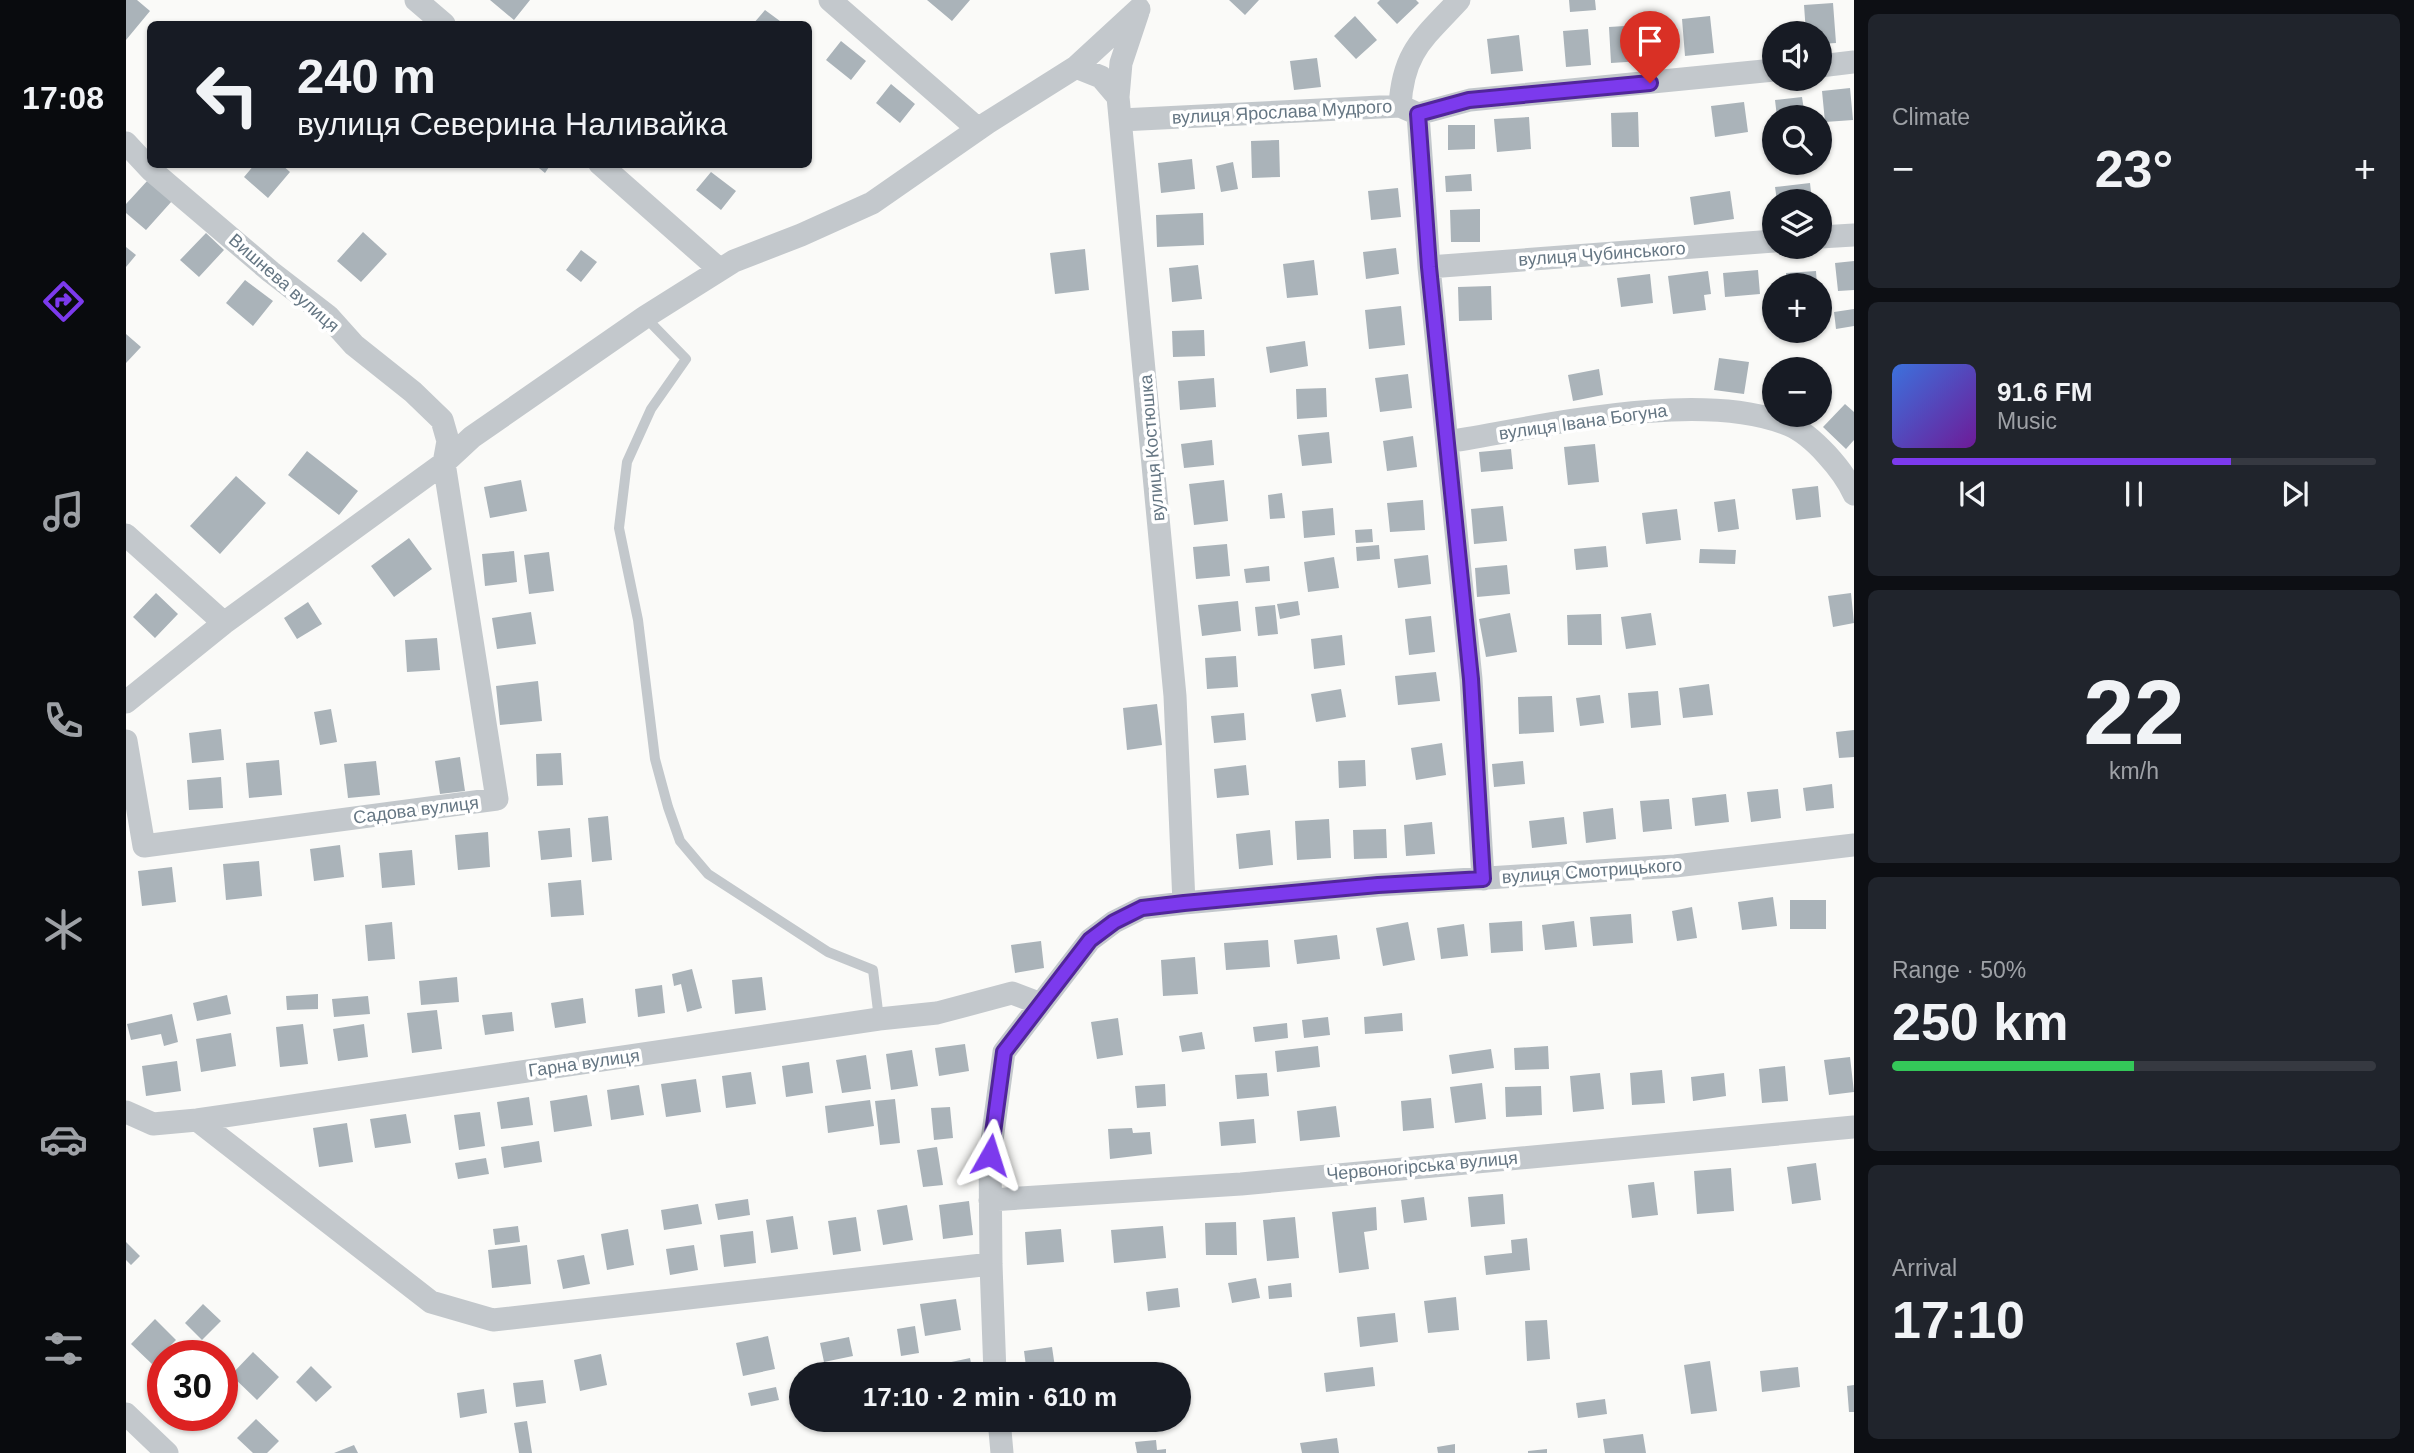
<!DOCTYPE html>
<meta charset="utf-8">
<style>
body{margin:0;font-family:Helvetica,sans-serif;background:#20242c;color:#f1f3f6;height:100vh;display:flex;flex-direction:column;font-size:26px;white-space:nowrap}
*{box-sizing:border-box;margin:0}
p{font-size:23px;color:#9ea1a6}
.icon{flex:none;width:38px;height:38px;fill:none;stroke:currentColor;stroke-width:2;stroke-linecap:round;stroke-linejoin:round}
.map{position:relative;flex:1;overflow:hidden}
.sheet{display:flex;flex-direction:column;gap:14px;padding:14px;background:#0d0f14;width:560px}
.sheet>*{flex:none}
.guide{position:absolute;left:21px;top:21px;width:665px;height:147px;border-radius:10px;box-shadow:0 2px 5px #0004;background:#171b24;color:#f1f3f6;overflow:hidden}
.fabs{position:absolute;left:1636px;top:21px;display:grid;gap:14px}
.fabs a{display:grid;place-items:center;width:70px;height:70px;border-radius:50%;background:#171b24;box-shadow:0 2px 5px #0004;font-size:35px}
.speed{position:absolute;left:21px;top:1340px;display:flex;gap:14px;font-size:35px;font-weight:700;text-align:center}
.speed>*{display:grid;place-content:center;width:91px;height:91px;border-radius:50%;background:#171b24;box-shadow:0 2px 5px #0004;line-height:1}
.speed .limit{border:10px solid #d22;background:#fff;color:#111}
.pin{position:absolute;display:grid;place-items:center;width:60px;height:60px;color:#fff;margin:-72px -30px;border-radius:50% 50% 50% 0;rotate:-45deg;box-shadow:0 0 7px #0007}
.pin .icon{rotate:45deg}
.me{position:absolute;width:77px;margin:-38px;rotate:6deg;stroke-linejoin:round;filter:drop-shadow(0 0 5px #0008)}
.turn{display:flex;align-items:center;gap:24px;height:147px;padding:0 35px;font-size:32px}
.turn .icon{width:91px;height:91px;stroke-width:2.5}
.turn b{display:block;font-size:49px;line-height:60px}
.big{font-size:52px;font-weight:700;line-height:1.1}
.sheet .card{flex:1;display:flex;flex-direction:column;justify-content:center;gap:10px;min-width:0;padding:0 24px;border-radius:10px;background:#20242c}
.sheet .dial{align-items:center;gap:0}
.dial b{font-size:91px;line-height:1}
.song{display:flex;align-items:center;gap:21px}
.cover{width:84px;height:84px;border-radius:10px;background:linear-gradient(135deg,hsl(220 70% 55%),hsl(280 70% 35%))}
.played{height:7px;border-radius:4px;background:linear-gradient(90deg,#7c3aed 70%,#363941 70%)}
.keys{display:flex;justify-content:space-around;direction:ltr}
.heat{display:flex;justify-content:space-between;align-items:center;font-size:38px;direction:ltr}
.charge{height:10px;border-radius:5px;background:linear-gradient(90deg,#34c759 50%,#363941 0)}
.trip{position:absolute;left:663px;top:1362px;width:402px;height:70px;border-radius:35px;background:#171b24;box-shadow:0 2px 5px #0004;font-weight:700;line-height:70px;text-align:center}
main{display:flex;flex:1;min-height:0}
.menu{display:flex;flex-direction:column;width:126px;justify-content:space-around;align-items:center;background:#090b0e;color:#9ea1a6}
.menu .icon{width:49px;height:49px}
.menu .on{color:#7c3aed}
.menu b{font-size:32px;color:#f1f3f6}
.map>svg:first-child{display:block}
.building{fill:#aab3b9}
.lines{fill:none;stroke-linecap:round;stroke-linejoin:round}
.lane{stroke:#c3c8cc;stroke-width:10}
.street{stroke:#c3c8cc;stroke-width:23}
.route-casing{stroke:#51269a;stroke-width:18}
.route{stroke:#7c3aed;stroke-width:12}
.labels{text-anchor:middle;stroke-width:7;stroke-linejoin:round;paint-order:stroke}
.street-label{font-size:18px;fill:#657683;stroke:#fff}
</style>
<main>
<nav class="menu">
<b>17:08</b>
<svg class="icon on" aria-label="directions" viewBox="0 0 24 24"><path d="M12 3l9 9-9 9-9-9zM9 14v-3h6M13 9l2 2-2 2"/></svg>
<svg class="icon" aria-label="music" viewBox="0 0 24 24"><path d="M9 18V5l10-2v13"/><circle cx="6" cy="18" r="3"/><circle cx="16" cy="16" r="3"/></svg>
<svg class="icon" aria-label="phone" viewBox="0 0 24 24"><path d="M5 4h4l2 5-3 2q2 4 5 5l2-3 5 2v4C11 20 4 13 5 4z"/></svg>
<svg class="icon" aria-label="climate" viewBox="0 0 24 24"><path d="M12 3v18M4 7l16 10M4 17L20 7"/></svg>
<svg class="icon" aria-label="car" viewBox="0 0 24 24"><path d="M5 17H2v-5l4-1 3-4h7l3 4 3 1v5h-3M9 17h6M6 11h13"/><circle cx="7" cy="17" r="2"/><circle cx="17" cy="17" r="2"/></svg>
<svg class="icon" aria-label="filters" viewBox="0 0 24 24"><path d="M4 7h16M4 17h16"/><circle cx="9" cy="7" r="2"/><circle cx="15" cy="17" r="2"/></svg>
</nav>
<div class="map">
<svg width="1728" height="1453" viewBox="0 0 1728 1453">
<rect width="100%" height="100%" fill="#fafaf8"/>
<path class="building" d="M0,0h11l13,11 -24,29z
M364,0h40l-16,20z
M801,0h43l-18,21z
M1103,0h30l-14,15z
M1254,0h36l3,3 -22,21 -20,-21z
M1443,0h26l1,10 -26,2z
M1707,3l3,40 -16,1v-11h-14l-2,-28z
M639,10l19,14h-31z
M1229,16l22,24 -21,19 -22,-23z
M1584,16l4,37 -29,3 -3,-37z
M1514,25l2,36 -31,2 -2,-36z
M1462,29l3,36 -25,2 -3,-36z
M1393,35l4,36 -32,3 -4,-35z
M715,41l25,20 -15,19 -25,-20z
M1191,58l4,29 -27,3 -4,-29z
M765,84l24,20 -15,19 -24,-20z
M1724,88l3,32 -28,2 -3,-31z
M1676,97l3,20h-28l-2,-17z
M1618,102l4,30 -33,5 -4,-31z
M1512,112l1,35h-27l-1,-34z
M1403,117l2,32 -34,3 -3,-33z
M1322,125h27v24l-27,1z
M1153,140l1,37 -28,1 -1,-37z
M1066,159l3,30 -34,4 -3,-30z
M1107,162l5,27 -17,3 -5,-26z
M129,164h26l9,8 -22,26 -24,-21z
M408,164h17l-6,9z
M585,172l25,19 -15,19 -25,-20z
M1345,174l1,17 -26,1 -1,-16z
M22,180l24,21 -26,29 -20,-17v-9z
M1684,183l2,18h-35l-2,-14z
M1272,188l3,29 -30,3 -3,-29z
M1604,191l4,28 -40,6 -4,-28z
M1354,209v33h-29l-1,-32z
M1077,213l1,32 -47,2 -1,-32z
M237,232l24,22 -26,28 -24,-21z
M80,233l18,17 -25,27 -19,-17z
M0,247l10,8 -10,12z
M1270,248l3,26 -33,5 -3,-27z
M959,249l4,41 -34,4 -5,-41z
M455,250l16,12 -16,20 -15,-12z
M1188,260l4,35 -31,3 -4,-34z
M1728,261v29l-16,1 -3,-28z
M1072,265l4,34 -30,3 -3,-34z
M1632,270l2,24 -35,3 -2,-24z
M1582,271l3,23 -7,1 2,15 -33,4 -5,-38z
M1690,271l1,14h-31v-12z
M1524,274l3,29 -32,4 -4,-29z
M119,280l28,21 -20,25 -27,-23z
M1365,286l1,34 -33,1 -1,-34z
M1275,306l4,39 -36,4 -4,-39z
M1728,309v17l-18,3 -2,-17z
M1078,330l1,26 -32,1 -1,-26z
M0,334l15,13 -15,16z
M1179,341l3,25 -38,7 -4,-26z
M1593,358l30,4 -5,32 -30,-4z
M1473,369l4,26 -30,6 -5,-26z
M1282,374l4,34 -32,4 -5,-34z
M1648,377v24l-8,-3z
M1088,378l2,29 -36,3 -2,-29z
M1200,388l1,29 -30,2 -1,-30z
M1719,404l9,8v28l-8,9 -23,-22z
M1203,432l3,31 -30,3 -4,-31z
M1287,436l4,31 -30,4 -4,-30z
M1086,440l2,25 -30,3 -3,-24z
M1469,444l4,38 -31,3 -4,-38z
M1385,449l2,20 -32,3 -2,-20z
M181,451l51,40 -19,24 -51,-40z
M110,476l30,27 -46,51 -30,-28z
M395,480l6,31 -37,7 -6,-31z
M1098,480l4,41 -34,4 -5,-41z
M1692,486l3,31 -25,3 -4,-31z
M1156,493l3,25 -15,1 -2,-24z
M1609,499l4,30 -21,3 -4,-30z
M1297,500l2,30 -35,2 -3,-29z
M1377,506l4,35 -33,3 -3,-35z
M1207,508l2,27 -31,3 -2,-27z
M1551,509l4,31 -35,4 -4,-31z
M1246,529l1,13 -17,1 -1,-13z
M283,538l23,31 -38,28 -23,-31z
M1101,544l3,32 -34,3 -3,-32z
M1253,545l1,14 -23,2 -1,-14z
M1480,546l2,21 -32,3 -2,-21z
M1574,549l36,1 -1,14 -36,-1z
M388,551l3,31 -32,4 -3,-32z
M423,552l5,39 -25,3 -5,-39z
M1302,555l3,29 -33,4 -4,-29z
M1208,557l5,31 -31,4 -4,-30z
M1381,565l3,29 -33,3 -2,-29z
M1143,566l1,15 -24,2 -2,-14z
M30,593l22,21 -23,24 -22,-21z
M1725,593l3,30 -21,4 -5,-31z
M1112,601l3,30 -39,5 -4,-31z
M1172,601l2,14 -20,4 -3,-15z
M182,602l14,22 -25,15 -13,-21z
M1149,605l3,29 -20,2 -3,-29z
M405,612l5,32 -39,5 -5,-31z
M1384,613l7,39 -31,5 -7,-38z
M1525,613l5,32 -30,4 -5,-32z
M1475,614l1,31h-34l-1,-30z
M1305,616l4,36 -26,3 -4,-36z
M1216,635l3,30 -31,4 -3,-30z
M311,638l3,32 -33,2 -2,-32z
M1110,656l2,31 -31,2 -2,-31z
M1310,672l4,29 -42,4 -3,-29z
M412,681l4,40 -42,4 -4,-39z
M1583,684l4,31 -30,3 -4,-30z
M1215,689l5,28 -30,5 -5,-28z
M1532,691l3,34 -30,3 -3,-35z
M1474,695l4,28 -24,3 -4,-28z
M1426,696l2,36 -35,2 -1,-37z
M1031,704l5,41 -35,5 -4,-42z
M205,709l6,33 -17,3 -6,-33z
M1118,713l2,27 -32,3 -3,-27z
M95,729l3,31 -32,3 -3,-30z
M1728,730v27l-15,1 -3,-26z
M1316,743l4,32 -30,5 -5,-32z
M435,753l2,32 -26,1 -1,-32z
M334,757l5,34 -25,3 -5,-33z
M153,760l3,35 -33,3 -3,-35z
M1239,760l1,26 -27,2 -1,-27z
M250,761l4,34 -32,3 -4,-34z
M1397,761l2,23 -31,3 -2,-23z
M1120,765l3,30 -32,3 -3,-29z
M95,777l2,31 -34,2 -2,-30z
M1706,784l2,24 -28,3 -3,-23z
M1652,789l3,29 -30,4 -4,-30z
M1600,794l3,28 -34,4 -3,-28z
M1543,799l3,30 -29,3 -3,-31z
M1487,808l3,31 -30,4 -3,-31z
M482,816l4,44 -20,2 -4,-44z
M1438,817l3,27 -35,4 -3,-27z
M1203,819l2,39 -34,2 -2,-39z
M1306,822l3,32 -29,2 -2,-31z
M444,828l2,29 -31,3 -3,-29z
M1260,829l1,29 -33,1 -1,-29z
M1144,830l3,35 -34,4 -3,-35z
M362,832l2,35 -32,3 -3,-35z
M214,845l4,32 -30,4 -4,-32z
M286,850l3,35 -33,3 -3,-35z
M133,861l3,35 -36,4 -3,-36z
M46,867l4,35 -34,4 -4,-35z
M455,880l3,35 -33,2 -3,-34z
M1647,897l4,29 -35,4 -4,-28z
M1664,900h36v29h-36z
M1566,907l5,31 -20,3 -5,-30z
M1505,914l2,29 -40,3 -3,-29z
M1396,921l1,30 -32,2 -2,-30z
M1448,921l3,26 -32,3 -3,-25z
M266,922l3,37 -27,2 -3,-36z
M1282,922l7,38 -32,6 -7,-38z
M1338,924l4,32 -27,3 -4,-31z
M1211,935l3,24 -43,5 -3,-24z
M1142,940l2,27 -44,3 -2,-27z
M915,941l3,27 -29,5 -4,-28z
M1069,957l3,37 -35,2 -2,-36z
M566,969l10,39 -15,4 -6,-28 -7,2 -2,-12z
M331,977l2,25 -38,3 -2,-24z
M636,977l4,33 -31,4 -3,-34z
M536,985l3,28 -27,4 -3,-28z
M192,994v15l-31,1 -1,-14z
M101,995l4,19 -34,7 -4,-18z
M242,996l2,18 -36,3 -2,-18z
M457,998l3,25 -31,5 -4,-25z
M311,1010l5,39 -30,4 -5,-40z
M386,1012l2,19 -29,4 -3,-20z
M1276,1013l1,18 -38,3 -1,-17z
M46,1014l6,28 -14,4 -3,-12 -30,6 -4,-16z
M1202,1017l2,18 -26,3 -2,-18z
M992,1018l5,37 -26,4 -6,-37z
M1161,1023l1,15 -33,4 -2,-15z
M177,1024l5,40 -28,3 -4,-40z
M238,1024l4,33 -30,4 -5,-32z
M1076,1032l3,17 -23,3 -3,-16z
M105,1033l5,33 -35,6 -5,-33z
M839,1044l4,27 -30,5 -4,-28z
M1192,1046l2,21 -43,5 -2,-21z
M1422,1046l1,23 -34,1 -1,-22z
M1365,1049l3,19 -42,6 -3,-19z
M786,1050l6,36 -27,4 -5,-36z
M740,1055l5,34 -29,4 -6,-33z
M1724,1057l4,35 -25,3 -5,-35z
M51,1061l4,30 -35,5 -4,-30z
M683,1062l4,31 -27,4 -4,-31z
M1659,1066l3,35 -26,2 -3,-34z
M1536,1070l3,33 -33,2 -2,-32z
M625,1072l5,32 -30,4 -4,-32z
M1141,1073l2,23 -32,3 -2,-24z
M1474,1073l4,36 -31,3 -3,-36z
M1598,1073l2,23 -33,5 -2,-24z
M570,1079l5,33 -35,5 -5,-33z
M1356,1083l4,36 -31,4 -5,-36z
M1039,1084l1,22 -29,2 -2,-22z
M513,1085l5,30 -33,5 -4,-30z
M1415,1086l1,29 -36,2 -1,-30z
M461,1095l5,31 -38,6 -4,-31z
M403,1097l4,28 -32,4 -4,-27z
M1305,1098l3,30 -31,3 -2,-30z
M769,1099l5,44 -20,2 -5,-44z
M744,1100l4,26 -46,7 -3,-27z
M1210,1106l4,31 -40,4 -3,-30z
M824,1107l3,31 -19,2 -3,-32z
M354,1112l5,34 -26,4 -5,-35z
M280,1114l5,29 -36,5 -5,-29z
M1128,1119l2,24 -35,3 -2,-24z
M221,1123l6,39 -34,5 -6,-39z
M1006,1128l1,5 17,-1 2,22 -42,5 -2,-30z
M413,1141l3,21 -38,6 -3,-21z
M811,1147l6,38 -20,2 -6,-37z
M360,1158l3,16 -31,5 -3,-16z
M1690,1163l5,37 -29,4 -5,-37z
M1605,1168l3,43 -37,3 -3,-43z
M1528,1182l4,33 -26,3 -4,-33z
M1377,1194l2,30 -34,3 -3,-30z
M1298,1197l3,23 -23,3 -3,-23z
M622,1199l2,16 -32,5 -3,-16z
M843,1201l4,34 -30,4 -4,-34z
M572,1204l4,20 -38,6 -3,-20z
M781,1205l6,35 -30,5 -6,-35z
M1250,1207l1,23 -13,2 5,37 -30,4 -7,-61z
M667,1216l5,33 -27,4 -5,-33z
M730,1217l5,34 -28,4 -5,-34z
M1169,1217l4,41 -32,3 -4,-41z
M1110,1222l1,33h-31l-1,-32z
M392,1226l2,16 -25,3 -2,-16z
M1037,1226l3,32 -52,5 -3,-33z
M502,1229l6,36 -27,5 -6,-36z
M935,1229l3,33 -37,3 -2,-33z
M627,1231l3,32 -32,4 -4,-32z
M1401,1238l3,32 -44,5 -2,-19 28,-3 -1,-13z
M0,1242l14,14 -9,9 -5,-5z
M401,1245l4,39 -39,4 -4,-38z
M568,1245l4,25 -28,5 -4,-26z
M458,1255l6,29 -27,5 -6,-29z
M1130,1278l4,20 -28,5 -4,-20z
M1165,1283l1,14 -23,2 -1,-13z
M1052,1288l2,19 -32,4 -2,-19z
M1330,1297l3,33 -31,3 -4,-32z
M830,1299l5,31 -36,6 -5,-32z
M77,1304l18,17 -19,19 -17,-17z
M1269,1313l3,29 -38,5 -3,-30z
M29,1319l21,21 -24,24 -21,-20z
M1421,1320l3,39 -23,2 -2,-40z
M789,1326l4,27 -18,3 -4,-27z
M642,1336l7,33 -32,7 -7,-33z
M723,1337l4,19 -29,6 -4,-19z
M926,1347l4,27h-29l-3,-23z
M127,1352l26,25 -22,23 -26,-25z
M475,1354l6,31 -27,6 -6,-31z
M844,1358l3,16h-29l-2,-10z
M1584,1361l7,50 -26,3 -7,-49z
M185,1366l21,21 -16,15 -20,-20z
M1247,1367l2,19 -49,6 -2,-19z
M1672,1367l2,20 -38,5 -2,-21z
M417,1380l3,23 -30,4 -3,-24z
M1728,1385v27h-5l-2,-26z
M650,1387l3,13 -28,6 -3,-13z
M358,1389l3,24 -27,5 -3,-25z
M1479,1399l2,15 -29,4 -2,-15z
M130,1419l23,22 -12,12h-14l-16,-15z
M401,1421l5,32h-13l-5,-30z
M1517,1434l3,19h-41l-2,-14z
M1211,1438l2,15h-37l-2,-10z
M1030,1440l1,10 9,-1v4h-29l-2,-11z
M1329,1444v9h-17l-1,-6z
M228,1445l4,8h-24z
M1421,1449v4h-19v-2z"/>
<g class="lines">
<path class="lane" d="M519,317l41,42 -35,50 -24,53 -8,66 19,92 17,139 13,48 12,34 28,33 120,78 45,18 6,49"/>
<path class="street" d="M290,0l28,24
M704,0l148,129
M1012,12l-17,51 -3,34 57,599 9,207
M1694,66l34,-4
M950,67l25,10 17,20
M1274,106c3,-55 24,-68 59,-106
M1292,114l11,153 42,412 12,200
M995,120l279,-14 18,8 52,-14 304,-30
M0,143l25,27 120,102 57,44 26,29 59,47 29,28 6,21 -4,22 53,336 -353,47 -18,-105
M474,164l120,106
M1694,237l34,-2
M1303,267l345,-26
M1321,442c94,-15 253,-54 342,-17 24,10 55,46 65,69
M0,535l98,88
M0,702l98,-79 220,-160 28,-26 173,-120 89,-56 67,-26 71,-32 115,-80 89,-56 63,-58
M0,1112l27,12 44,-4 682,-101 58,-6 75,-20 29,11
M71,1120l234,182 62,18 498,-56
M864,1200l251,-16 613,-57
M869,1374l-4,-110 -1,-109 14,-103 86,-112 24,-18 28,-14 42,-5 194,-18 297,-19 179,-21
M0,1414l41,39
M873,1419l3,34"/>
</g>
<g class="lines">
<defs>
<path id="route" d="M864,1155l14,-103 86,-112 24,-18 28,-14 42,-5 194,-18 105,-6 -12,-200 -42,-412 -11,-153 51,-14 181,-17"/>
</defs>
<use href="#route" class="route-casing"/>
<use href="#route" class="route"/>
</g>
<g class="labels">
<g class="street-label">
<text transform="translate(1156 112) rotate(-3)" y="6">вулиця Ярослава Мудрого</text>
<text transform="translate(1476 254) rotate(-4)" y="6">вулиця Чубинського</text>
<text transform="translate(158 283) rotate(41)" y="6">Вишнева вулиця</text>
<text transform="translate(1457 422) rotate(-8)" y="6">вулиця Івана Богуна</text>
<text transform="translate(1026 448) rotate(-95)" y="6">вулиця Костюшка</text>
<text transform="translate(290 810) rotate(-7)" y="6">Садова вулиця</text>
<text transform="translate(1466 871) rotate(-4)" y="6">вулиця Смотрицького</text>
<text transform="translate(458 1063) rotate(-8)" y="6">Гарна вулиця</text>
<text transform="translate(1296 1166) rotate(-5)" y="6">Червоногірська вулиця</text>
</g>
</g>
</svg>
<div class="fabs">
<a><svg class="icon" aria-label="sound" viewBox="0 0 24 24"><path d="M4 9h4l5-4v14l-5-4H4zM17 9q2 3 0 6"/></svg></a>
<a><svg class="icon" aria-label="search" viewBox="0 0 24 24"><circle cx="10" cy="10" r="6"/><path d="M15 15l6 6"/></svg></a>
<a><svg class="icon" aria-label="layers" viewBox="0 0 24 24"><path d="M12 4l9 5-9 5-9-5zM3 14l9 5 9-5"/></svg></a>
<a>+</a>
<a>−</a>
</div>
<div class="speed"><div class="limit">30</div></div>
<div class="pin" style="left:1524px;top:83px;background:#d93025"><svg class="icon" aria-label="arrive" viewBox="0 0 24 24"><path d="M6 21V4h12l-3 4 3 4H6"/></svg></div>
<svg class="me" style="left:864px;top:1155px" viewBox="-20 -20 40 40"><path d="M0-17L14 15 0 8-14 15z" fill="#7c3aed" stroke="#fff" stroke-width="4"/></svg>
<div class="trip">17:10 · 2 min · 610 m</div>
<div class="guide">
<div class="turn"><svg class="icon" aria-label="left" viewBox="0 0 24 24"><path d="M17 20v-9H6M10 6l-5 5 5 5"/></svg><div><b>240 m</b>вулиця Северина Наливайка</div></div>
</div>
</div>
<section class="sheet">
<div class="card"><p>Climate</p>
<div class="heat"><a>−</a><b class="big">23°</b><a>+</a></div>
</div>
<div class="card">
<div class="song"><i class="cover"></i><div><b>91.6 FM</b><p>Music</p></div></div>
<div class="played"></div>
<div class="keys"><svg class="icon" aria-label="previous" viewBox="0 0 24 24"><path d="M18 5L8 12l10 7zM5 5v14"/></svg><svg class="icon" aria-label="pause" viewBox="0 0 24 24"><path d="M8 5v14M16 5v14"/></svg><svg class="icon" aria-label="next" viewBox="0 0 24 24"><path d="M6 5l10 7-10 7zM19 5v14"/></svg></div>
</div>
<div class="card dial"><b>22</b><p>km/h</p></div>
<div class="card"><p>Range · 50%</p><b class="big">250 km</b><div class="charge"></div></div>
<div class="card"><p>Arrival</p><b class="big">17:10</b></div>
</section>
</main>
